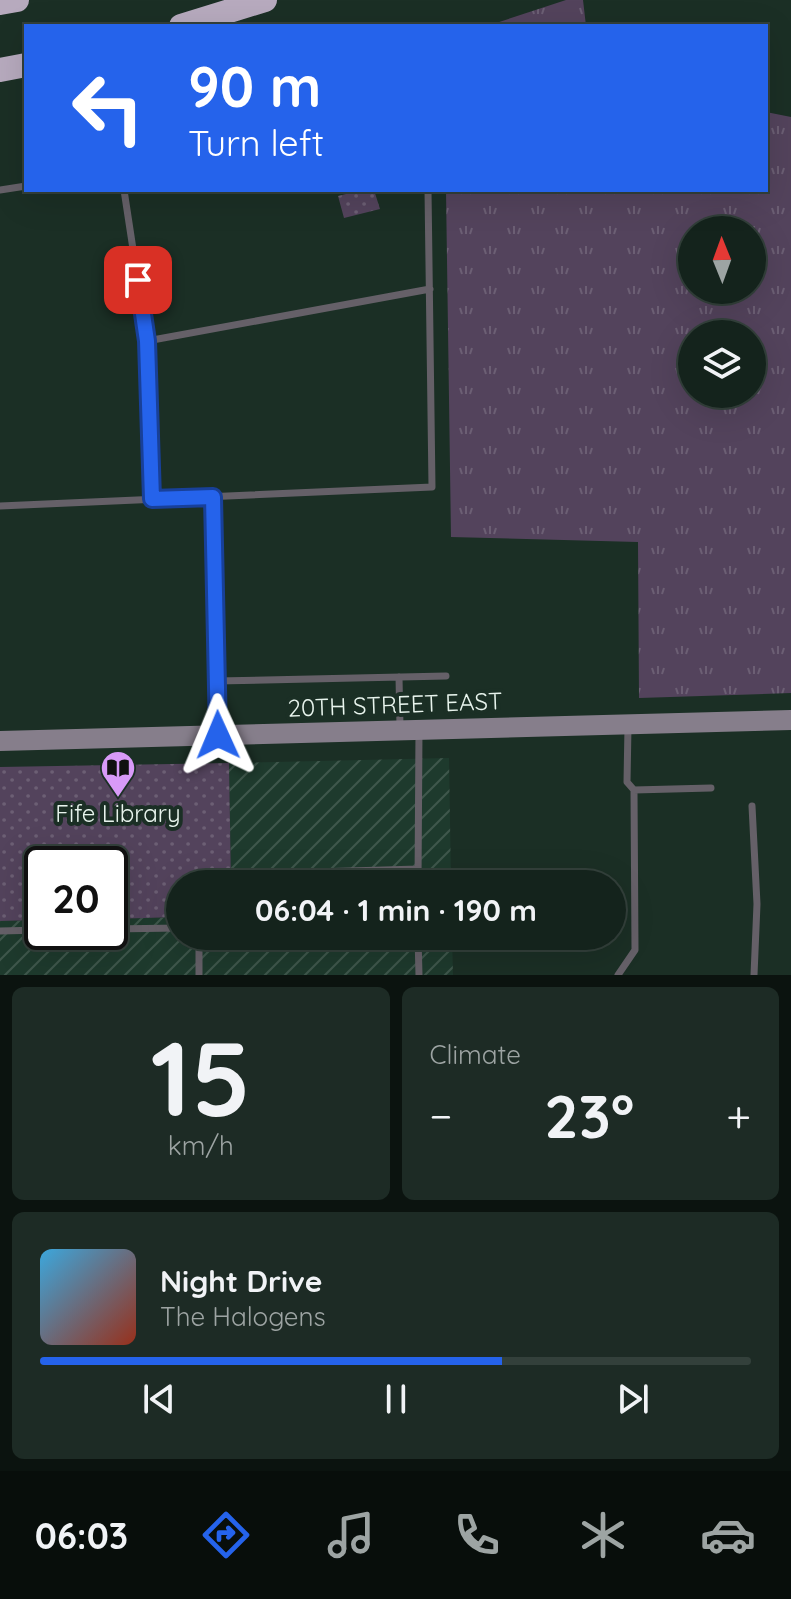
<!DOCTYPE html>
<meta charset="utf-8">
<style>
body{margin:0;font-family:Quicksand,sans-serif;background:#1d2b25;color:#f1f3f6;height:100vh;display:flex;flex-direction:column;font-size:30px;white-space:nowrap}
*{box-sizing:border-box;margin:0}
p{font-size:26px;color:#9da4a3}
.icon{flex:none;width:44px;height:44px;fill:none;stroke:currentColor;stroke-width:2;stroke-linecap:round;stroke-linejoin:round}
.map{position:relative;height:975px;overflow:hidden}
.details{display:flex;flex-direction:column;gap:12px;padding:12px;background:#0b130f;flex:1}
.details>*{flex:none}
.guide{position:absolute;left:24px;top:24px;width:744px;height:168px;border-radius:0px;box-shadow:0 8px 32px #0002,0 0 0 2px #33403b;background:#2563eb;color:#fff;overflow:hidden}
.needle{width:52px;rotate:359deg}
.buttons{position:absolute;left:678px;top:216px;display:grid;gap:16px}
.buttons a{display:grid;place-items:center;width:88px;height:88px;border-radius:50%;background:#14231c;box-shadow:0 8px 32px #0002,0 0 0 2px #33403b;font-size:40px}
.speed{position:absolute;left:24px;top:846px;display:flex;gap:16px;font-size:40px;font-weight:700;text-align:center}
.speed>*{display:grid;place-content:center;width:104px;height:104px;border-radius:50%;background:#14231c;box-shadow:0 8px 32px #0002,0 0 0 2px #33403b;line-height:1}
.speed .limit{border:4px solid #111;border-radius:12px;background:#fff;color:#111}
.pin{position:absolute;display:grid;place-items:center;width:68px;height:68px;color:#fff;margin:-34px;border-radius:16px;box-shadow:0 4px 12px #0006}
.me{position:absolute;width:88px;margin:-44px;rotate:359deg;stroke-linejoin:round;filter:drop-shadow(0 0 6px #0008)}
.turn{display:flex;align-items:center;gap:28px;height:168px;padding:0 32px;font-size:36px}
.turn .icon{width:104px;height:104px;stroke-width:2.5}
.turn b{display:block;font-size:56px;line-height:68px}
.big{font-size:60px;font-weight:700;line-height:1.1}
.details .widget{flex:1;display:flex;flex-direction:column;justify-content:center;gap:12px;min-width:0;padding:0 28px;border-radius:12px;background:#1d2b25}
.details .dial{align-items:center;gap:0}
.dial b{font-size:104px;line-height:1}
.song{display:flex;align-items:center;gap:24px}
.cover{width:96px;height:96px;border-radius:12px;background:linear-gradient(135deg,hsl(200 70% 55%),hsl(10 70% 35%))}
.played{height:8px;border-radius:4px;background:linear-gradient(90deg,#2563eb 65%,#33403b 65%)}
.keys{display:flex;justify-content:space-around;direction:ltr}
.heat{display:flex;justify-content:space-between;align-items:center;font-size:44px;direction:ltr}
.details .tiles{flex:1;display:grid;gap:12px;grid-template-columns:1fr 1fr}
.widget:last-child{grid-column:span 2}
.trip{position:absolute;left:166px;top:870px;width:460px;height:80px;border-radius:40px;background:#14231c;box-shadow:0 8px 32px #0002,0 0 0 2px #33403b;font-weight:700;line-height:80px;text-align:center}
.tabs{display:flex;height:128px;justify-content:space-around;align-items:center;background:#080e0b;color:#9da4a3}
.tabs .icon{width:56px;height:56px}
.tabs .active{color:#2563eb}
.tabs b{font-size:36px;color:#f1f3f6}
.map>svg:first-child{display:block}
.industrial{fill:url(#industrial-furrows)}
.grass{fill:url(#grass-tufts);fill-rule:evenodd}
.park{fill:url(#park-dots)}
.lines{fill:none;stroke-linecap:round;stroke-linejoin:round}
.service{stroke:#656068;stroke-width:7}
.secondary{stroke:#867e8b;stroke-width:20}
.motorway{stroke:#b7aabe;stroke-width:24}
.route-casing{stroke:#184099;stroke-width:20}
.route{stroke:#2563eb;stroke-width:14}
.labels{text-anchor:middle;stroke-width:8;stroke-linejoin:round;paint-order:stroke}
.street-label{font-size:24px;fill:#e8f4ed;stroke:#1b2f25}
.poi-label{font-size:24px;fill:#e8f4ed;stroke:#1b2f25}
</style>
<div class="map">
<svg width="791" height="975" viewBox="0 0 791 975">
<defs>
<pattern id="industrial-furrows" width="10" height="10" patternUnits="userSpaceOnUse" patternTransform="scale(2)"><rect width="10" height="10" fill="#1e3a2d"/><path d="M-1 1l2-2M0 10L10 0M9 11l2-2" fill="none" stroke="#3f574c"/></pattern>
<pattern id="grass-tufts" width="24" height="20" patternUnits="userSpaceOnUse" patternTransform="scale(2)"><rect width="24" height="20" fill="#53435c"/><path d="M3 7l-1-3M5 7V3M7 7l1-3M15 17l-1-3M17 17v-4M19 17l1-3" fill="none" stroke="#6c5f74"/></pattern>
<pattern id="park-dots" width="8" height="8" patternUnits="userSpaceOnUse" patternTransform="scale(2)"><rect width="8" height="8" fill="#53435c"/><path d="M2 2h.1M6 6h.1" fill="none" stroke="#6c5f74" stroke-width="1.8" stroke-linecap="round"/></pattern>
</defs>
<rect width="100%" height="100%" fill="#1b2f25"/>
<path class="industrial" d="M449,758l2,126h-220l-2,-121z
M180,917v19h272l1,39h-453v-54l42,-1v12h68v-13z"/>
<path class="grass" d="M566,0h17l3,26h-99z
M766,112l25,5v576l-152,5 -1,-156 -187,-5 -5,-347h320zM692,230h60v60h-60zM692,334h60v60h-60z"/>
<path class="park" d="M362,190h12l6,19 -36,9 -6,-22z
M229,763l2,121h-51v33l-70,2v-55h-68v56l-42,1v-154z"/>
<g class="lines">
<path class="service" d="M0,190l26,-4
M124,190l23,151 5,158
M147,341l283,-52
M213,497l5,237
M0,506l432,-19 -4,-297
M399,677l1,50
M216,681l230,-5
M628,727l-1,55 7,8 77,-2
M752,806l5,98 -3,71
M212,875l206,-6
M418,884l1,-154
M110,929l70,-1
M0,931l42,-1
M199,936v39
M418,936l1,39
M618,975l17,-25 -1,-160"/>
<path class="secondary" d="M0,741l791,-21"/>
<path class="motorway" d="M0,3l17,-3
M181,26l84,-26
M0,70l26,-5"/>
</g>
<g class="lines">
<defs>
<path id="route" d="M138,280l9,61 5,158 61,-2 5,238"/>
</defs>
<use href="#route" class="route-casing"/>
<use href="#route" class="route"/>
</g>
<defs>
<symbol id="library-pin" viewBox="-11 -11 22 30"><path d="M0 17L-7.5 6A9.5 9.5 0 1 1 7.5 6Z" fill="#d89af8" stroke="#1b2f25"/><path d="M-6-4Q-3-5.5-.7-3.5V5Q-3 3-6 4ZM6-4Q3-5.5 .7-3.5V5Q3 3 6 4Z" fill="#111"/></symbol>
</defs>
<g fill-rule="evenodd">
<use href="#library-pin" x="98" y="748" width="40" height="54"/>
</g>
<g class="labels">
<g class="street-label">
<text transform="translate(395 705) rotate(-2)" y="8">20TH STREET EAST</text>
</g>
<g class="poi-label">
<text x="118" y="822">Fife Library</text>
</g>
</g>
</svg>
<div class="buttons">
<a><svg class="needle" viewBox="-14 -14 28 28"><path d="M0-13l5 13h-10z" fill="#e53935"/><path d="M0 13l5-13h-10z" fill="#9da4a3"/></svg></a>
<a><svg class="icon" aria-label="layers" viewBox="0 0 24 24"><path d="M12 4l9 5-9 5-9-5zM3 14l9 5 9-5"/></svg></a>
</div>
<div class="speed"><div class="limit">20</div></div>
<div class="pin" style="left:138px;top:280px;background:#d93025"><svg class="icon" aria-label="arrive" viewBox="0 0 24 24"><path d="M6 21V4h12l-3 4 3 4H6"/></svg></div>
<svg class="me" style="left:218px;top:735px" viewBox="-20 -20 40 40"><path d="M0-17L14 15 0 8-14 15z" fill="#2563eb" stroke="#fff" stroke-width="4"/></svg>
<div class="trip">06:04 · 1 min · 190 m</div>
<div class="guide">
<div class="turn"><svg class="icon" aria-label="left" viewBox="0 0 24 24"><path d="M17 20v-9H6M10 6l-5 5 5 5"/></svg><div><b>90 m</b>Turn left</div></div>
</div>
</div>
<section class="details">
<div class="tiles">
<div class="widget dial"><b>15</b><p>km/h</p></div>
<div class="widget"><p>Climate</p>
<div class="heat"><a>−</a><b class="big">23°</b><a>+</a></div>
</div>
<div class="widget">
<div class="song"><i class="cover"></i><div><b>Night Drive</b><p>The Halogens</p></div></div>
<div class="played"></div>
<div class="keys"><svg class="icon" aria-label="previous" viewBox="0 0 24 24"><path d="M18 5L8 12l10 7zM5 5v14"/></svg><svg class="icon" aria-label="pause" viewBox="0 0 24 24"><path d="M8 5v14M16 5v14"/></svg><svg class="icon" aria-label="next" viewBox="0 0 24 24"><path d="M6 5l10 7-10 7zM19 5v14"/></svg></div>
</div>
</div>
</section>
<nav class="tabs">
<b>06:03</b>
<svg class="icon active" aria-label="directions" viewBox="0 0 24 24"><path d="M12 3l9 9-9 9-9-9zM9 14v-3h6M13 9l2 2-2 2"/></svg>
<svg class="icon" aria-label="music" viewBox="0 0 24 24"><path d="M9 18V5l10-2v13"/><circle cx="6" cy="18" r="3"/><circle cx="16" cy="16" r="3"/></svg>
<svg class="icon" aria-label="phone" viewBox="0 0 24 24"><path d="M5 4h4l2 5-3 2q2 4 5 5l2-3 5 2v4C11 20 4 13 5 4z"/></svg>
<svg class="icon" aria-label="climate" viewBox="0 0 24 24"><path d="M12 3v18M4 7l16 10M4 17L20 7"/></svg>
<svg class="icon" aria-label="car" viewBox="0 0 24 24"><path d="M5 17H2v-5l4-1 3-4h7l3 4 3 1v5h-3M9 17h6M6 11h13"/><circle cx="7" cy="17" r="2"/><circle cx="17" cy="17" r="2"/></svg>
</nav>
